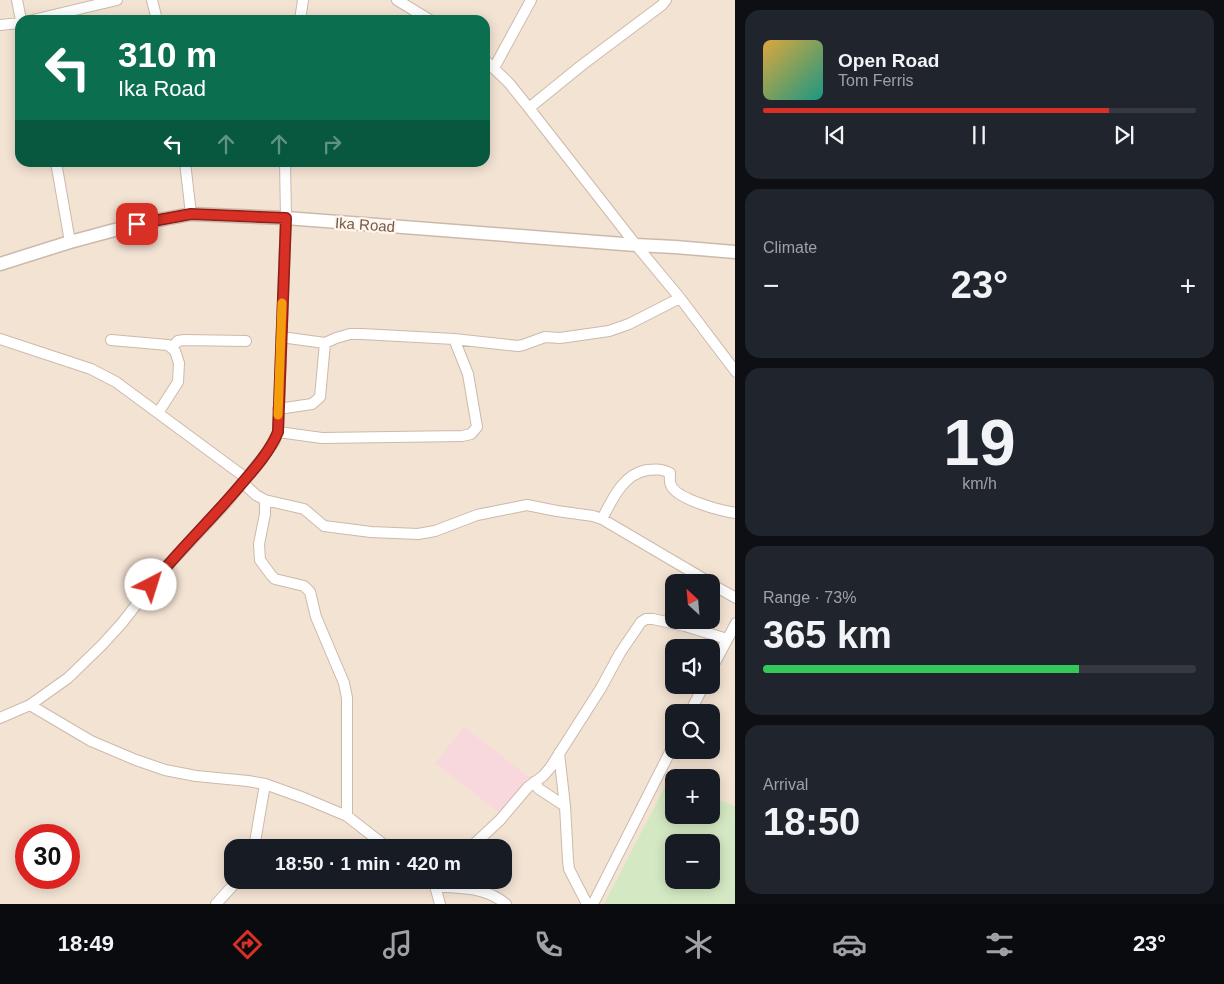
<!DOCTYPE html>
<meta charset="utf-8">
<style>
body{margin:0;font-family:Arial,sans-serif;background:#20242c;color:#f1f3f6;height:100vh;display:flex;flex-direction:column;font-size:19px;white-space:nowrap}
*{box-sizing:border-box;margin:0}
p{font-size:16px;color:#9ea1a6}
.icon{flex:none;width:28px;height:28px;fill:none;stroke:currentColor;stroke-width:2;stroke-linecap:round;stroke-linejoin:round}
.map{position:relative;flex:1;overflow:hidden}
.side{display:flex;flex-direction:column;gap:10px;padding:10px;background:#0d0f14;width:489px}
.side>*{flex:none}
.banner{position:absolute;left:15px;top:15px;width:475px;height:152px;border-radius:15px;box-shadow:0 2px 12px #0003;background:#0b6e4f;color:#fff;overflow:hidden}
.needle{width:32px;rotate:334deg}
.fabs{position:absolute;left:665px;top:574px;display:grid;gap:10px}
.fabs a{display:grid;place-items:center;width:55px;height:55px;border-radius:10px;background:#171b24;box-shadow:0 2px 12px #0003;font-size:25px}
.speed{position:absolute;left:15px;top:824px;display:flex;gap:10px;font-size:25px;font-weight:700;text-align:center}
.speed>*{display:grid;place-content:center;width:65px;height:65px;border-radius:50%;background:#171b24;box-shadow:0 2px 12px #0003;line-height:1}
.speed .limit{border:8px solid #d22;background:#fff;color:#111}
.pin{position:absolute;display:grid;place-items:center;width:42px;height:42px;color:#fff;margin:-21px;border-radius:10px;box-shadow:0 2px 8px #0006}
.me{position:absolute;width:55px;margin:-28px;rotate:40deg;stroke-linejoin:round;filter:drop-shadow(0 0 4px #0008)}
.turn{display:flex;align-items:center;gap:18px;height:105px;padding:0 20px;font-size:22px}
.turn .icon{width:65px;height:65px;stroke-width:2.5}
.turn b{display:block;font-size:35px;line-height:42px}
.lanes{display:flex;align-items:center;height:48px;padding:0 20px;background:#0003;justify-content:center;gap:25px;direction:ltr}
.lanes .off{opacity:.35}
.big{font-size:38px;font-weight:600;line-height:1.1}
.side .tile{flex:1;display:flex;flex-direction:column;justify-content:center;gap:8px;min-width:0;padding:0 18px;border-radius:15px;background:#20242c}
.side .dial{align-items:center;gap:0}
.dial b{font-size:65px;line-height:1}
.song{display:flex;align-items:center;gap:15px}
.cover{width:60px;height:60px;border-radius:8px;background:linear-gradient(135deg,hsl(40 70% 55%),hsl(170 70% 35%))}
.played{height:5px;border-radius:2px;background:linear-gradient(90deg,#d93025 80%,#363941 80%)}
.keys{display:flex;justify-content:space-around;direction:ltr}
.heat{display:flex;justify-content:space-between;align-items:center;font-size:28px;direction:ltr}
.charge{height:8px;border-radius:4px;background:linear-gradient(90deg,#34c759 73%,#363941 0)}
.trip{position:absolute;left:224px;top:839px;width:288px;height:50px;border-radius:15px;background:#171b24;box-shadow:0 2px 12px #0003;font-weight:600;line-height:50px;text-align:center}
.menu{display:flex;height:80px;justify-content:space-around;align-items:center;background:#090b0e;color:#9ea1a6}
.menu .icon{width:35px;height:35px}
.menu .on{color:#d93025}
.menu b{font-size:22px;color:#f1f3f6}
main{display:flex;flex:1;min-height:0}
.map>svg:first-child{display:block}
.residential{fill:#f3e3d3;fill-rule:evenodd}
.medical{fill:#f9d8dd}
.park{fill:#d4e9c3;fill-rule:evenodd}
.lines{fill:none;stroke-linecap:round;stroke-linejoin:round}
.minor-casing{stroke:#cdb9ab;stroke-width:12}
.tertiary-casing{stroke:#cdb9ab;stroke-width:15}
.minor{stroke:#fff;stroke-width:10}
.tertiary{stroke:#fff;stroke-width:12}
.route-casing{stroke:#8d1f18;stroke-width:12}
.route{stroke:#d93025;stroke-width:9}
.slow{stroke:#f59e0b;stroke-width:9}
.labels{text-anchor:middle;stroke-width:4.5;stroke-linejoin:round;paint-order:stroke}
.street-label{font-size:15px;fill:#74584a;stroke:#fff6eb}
</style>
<main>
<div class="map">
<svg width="736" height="904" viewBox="0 0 736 904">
<rect width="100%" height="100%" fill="#fcf2e4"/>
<path class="residential" d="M0,0h735v904h-735zM20,20h465v142h-465zM674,582h37v38h-37zM674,648h37v37h-37zM674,712h37v38h-37zM674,778h37v37h-37zM26,835h43v43h-43zM674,842h37v38h-37zM232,848h270v32h-270z"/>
<path class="medical" d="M464,727l65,50 -28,37 -66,-51z"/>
<path class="park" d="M668,781l6,2v32h37v-18l24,9v98h-131zM711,842v38h-37v-38z"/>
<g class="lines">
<defs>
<path id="minor" d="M17,0l4,20
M152,0l5,20
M397,0l33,20
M33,20l84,-20
M300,20l3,-20
M0,25l20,-2
M485,60l24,23 20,25 107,137 44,53 56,74
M494,68l37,-68
M529,108l53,-43 80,-60 4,-5
M56,162l14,80
M185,162l6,52
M281,337l44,6 11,-5 14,-4h12l92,5 64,7 5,-1 22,-8 15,1 49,-7 20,-7 51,-26
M0,339l91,30 25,13 130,96
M111,340l57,5 7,6 4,12 -1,19 -20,31
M172,347l6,-6 6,-1 62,1
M278,409l34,-5 8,-7 5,-54
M278,432l44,6 140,-2 9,-2 6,-7 -9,-53 -14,-35
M243,483l13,12 9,5 39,9 20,17 47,6 47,2 17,-3 42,-16 50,-10 30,6 36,5 9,3 107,63
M265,500v14l-6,30 1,16 11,15 4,4 29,7 6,6 6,25 28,66 3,15v118
M602,519c10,-19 21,-45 45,-49 10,-1 15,-1 23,3 0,4 -1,9 1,12 5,14 50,26 65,28
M711,584l25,14
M711,670l25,-47
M30,705l61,36 45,19 29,10 31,6 52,5 17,3 39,14 43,18 41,32
M690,712l14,-27
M0,718l30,-13 38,-27 34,-33 20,-22 39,-50 65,-70 34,-42 14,-19 4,-10 8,-214 -1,-56
M559,753l6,53 3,54 1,9 18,35
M534,782l5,7 26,17
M254,848l11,-64
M470,848l30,-28 28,-33 15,-11 7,-8 51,-80 19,-35 21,-31 5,-3h7l32,7 42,13
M428,880l7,6 5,18
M435,886c27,3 49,0 71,18
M216,904l22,-24
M593,904l81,-160"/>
<path id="tertiary" d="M0,264l70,-22 67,-18 54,-10 95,4 350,27 39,2 61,5"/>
</defs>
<use href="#minor" class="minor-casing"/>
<use href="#tertiary" class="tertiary-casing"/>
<use href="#minor" class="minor"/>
<use href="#tertiary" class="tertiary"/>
</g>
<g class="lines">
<defs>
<path id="route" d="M137,224l54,-10 95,4 -8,214c-8,19 -22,35 -35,50 -29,35 -63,67 -92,103"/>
</defs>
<use href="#route" class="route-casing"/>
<use href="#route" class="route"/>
<path class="slow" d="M278,415l4,-112"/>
</g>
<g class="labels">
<g class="street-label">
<text transform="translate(365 225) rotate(4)" y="5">Ika Road</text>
</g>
</g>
</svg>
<div class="fabs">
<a><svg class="needle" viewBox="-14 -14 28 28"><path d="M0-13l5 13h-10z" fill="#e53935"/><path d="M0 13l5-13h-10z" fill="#9ea1a6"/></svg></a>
<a><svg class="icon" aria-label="sound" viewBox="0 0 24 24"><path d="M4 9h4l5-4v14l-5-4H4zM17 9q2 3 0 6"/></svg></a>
<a><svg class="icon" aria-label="search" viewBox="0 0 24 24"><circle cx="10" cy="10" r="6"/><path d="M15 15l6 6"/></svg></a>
<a>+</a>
<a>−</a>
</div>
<div class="speed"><div class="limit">30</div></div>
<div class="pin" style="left:137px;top:224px;background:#d93025"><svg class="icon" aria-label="arrive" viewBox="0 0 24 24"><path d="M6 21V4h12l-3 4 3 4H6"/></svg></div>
<svg class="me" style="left:151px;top:585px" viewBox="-20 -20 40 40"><circle r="19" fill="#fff"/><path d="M0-13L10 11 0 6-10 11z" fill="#d93025"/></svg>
<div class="trip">18:50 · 1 min · 420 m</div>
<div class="banner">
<div class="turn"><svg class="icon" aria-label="left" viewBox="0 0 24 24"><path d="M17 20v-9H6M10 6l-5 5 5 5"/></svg><div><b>310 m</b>Ika Road</div></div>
<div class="lanes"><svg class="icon" aria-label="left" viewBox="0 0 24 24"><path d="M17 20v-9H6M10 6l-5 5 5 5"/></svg><svg class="icon off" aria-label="ahead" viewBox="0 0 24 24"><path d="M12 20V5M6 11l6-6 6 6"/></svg><svg class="icon off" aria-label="ahead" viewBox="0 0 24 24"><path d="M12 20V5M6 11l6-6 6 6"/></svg><svg class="icon off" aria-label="right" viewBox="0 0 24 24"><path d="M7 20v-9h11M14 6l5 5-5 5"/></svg></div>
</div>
</div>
<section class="side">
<div class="tile">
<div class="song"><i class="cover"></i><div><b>Open Road</b><p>Tom Ferris</p></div></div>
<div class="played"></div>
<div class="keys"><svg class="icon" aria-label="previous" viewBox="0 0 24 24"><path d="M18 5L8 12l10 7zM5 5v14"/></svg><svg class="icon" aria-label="pause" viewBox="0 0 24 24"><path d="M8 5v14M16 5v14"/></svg><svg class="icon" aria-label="next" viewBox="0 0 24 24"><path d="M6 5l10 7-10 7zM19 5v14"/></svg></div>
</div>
<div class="tile"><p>Climate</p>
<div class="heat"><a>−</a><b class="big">23°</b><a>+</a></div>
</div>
<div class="tile dial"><b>19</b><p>km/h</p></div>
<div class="tile"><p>Range · 73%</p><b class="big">365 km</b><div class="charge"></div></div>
<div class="tile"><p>Arrival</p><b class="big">18:50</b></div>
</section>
</main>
<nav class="menu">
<b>18:49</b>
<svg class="icon on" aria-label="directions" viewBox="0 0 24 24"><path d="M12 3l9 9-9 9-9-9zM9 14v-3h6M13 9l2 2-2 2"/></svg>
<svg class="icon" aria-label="music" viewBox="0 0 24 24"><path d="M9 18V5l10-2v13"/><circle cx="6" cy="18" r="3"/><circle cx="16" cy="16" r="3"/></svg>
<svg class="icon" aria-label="phone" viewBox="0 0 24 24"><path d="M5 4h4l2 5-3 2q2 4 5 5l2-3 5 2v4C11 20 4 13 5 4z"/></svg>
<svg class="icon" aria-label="climate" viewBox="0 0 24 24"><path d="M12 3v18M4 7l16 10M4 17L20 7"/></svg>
<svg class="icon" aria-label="car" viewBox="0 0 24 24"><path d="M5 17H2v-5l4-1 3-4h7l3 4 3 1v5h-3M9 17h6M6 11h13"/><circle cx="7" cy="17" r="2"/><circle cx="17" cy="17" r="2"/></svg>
<svg class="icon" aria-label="filters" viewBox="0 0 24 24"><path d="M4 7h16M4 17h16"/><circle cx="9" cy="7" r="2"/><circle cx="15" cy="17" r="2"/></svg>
<b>23°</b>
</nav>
